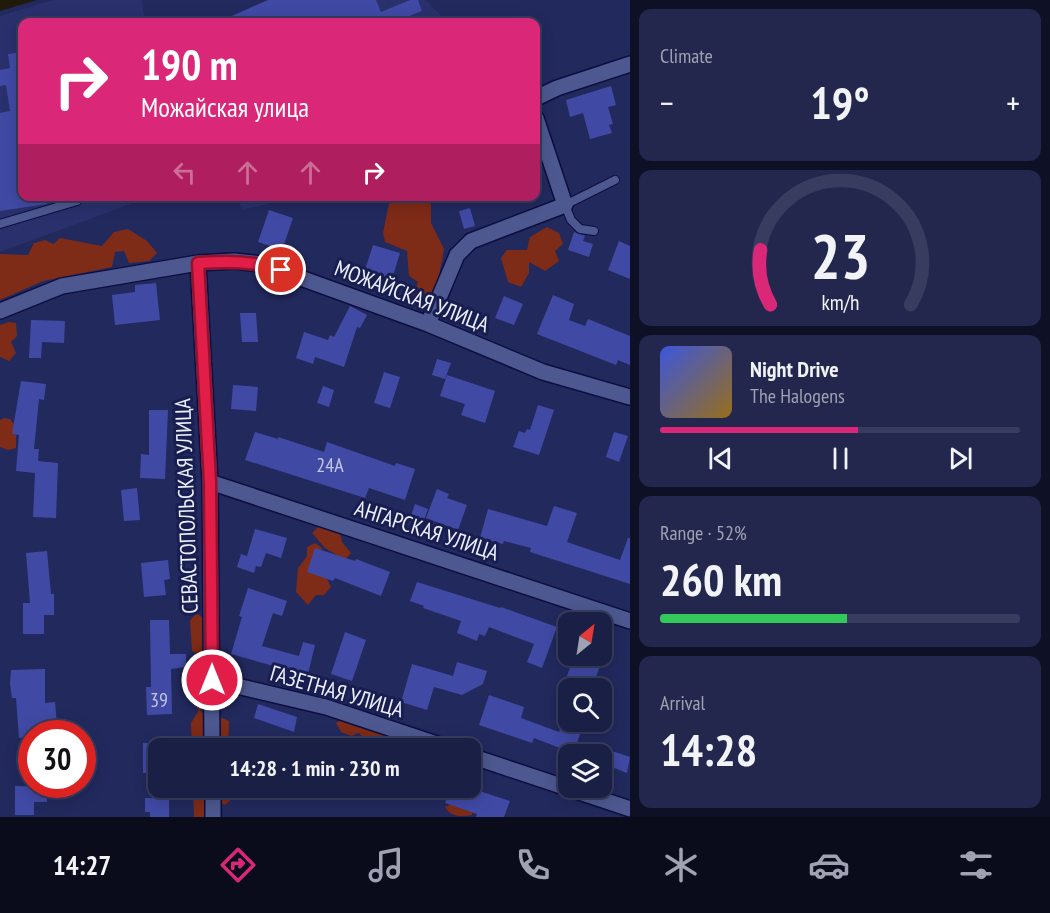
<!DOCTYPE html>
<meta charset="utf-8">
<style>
body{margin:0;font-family:"PT Sans Narrow",sans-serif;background:#23274d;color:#f1f3f6;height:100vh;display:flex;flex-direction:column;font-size:22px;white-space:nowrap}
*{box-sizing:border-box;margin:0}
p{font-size:20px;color:#9fa2b3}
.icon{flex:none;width:33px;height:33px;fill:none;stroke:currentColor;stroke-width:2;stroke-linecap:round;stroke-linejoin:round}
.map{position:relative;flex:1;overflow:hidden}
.details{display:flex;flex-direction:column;gap:9px;padding:9px;background:#0e1126;width:420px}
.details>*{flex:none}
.hud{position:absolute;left:18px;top:18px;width:522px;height:183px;border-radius:12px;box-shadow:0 3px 15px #0003,0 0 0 2px #383d5f;background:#db2777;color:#fff;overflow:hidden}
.needle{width:39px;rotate:30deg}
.buttons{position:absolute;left:558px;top:612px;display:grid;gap:12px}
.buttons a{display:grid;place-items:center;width:54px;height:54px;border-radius:12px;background:#1a1f46;box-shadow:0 3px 15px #0003,0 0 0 2px #383d5f;font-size:30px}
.speed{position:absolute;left:18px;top:720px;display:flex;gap:12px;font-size:30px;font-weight:700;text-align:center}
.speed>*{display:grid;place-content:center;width:78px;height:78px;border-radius:50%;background:#1a1f46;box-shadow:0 3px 15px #0003,0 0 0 2px #383d5f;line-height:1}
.speed .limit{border:9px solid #d22;background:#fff;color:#111}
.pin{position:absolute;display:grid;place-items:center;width:51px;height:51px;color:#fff;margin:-26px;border:3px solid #fff;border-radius:50%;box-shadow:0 2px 6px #0007}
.me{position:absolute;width:66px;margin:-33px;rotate:0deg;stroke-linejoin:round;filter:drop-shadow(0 0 4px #0008)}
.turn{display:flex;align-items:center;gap:21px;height:126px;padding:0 24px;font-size:27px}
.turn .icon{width:78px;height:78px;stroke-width:2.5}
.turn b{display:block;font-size:42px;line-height:51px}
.lanes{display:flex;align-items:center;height:57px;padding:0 24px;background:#0003;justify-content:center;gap:30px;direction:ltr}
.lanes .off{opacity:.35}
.big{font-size:45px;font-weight:700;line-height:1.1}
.details .widget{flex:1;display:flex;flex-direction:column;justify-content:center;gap:9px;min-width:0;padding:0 21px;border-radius:12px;background:#23274d}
.details .dial{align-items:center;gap:0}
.dial svg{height:156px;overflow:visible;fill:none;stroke:#383d5f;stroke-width:7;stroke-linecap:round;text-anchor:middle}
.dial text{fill:#f1f3f6;stroke:none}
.song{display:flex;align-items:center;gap:18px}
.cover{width:72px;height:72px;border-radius:9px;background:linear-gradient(135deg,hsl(230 70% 55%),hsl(40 70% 35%))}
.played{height:6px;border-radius:3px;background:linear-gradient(90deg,#db2777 55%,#383d5f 55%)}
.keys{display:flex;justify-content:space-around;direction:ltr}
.heat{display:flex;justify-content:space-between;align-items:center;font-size:33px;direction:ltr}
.charge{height:9px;border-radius:4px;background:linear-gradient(90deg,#34c759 52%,#383d5f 0)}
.trip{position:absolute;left:148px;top:738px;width:333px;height:60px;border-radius:12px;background:#1a1f46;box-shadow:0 3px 15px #0003,0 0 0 2px #383d5f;font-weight:700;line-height:60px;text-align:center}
.tab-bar{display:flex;height:96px;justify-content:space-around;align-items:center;background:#0a0c1c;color:#9fa2b3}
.tab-bar .icon{width:42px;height:42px}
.tab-bar .active{color:#db2777}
.tab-bar b{font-size:27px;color:#f1f3f6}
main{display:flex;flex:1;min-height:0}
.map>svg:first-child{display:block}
.built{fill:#29306c}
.green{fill:#7e2b18}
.water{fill:#1f1a0a}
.building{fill:#404aa5}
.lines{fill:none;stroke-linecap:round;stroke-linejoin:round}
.service-casing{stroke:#0d0e40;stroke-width:10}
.minor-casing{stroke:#0d0e40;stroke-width:18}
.service{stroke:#4d5890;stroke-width:8}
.minor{stroke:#4d5890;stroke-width:15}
.route-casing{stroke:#92132f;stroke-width:15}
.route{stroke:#e11d48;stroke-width:10}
.labels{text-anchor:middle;stroke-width:6;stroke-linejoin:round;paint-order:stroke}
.number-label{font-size:20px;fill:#c1c6e7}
.street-label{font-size:22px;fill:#ecf0fd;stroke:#191e51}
</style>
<main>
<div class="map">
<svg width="630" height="817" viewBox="0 0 630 817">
<rect width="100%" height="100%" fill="#22295d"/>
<path class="built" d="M53,0h89l3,22h-123v174l110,1 1,6 -133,49v-236z
M269,0h157l21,22h-192l-5,-15z
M236,197h49l-9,5 -34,8z"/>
<path class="green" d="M397,197h23l11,7v19l13,26 -8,44 -9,14 -7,-1 -8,-8 6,-16 -9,-6 -2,-25 -22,-9 -2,-9 6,-30z
M547,227l12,6 4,11 -8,7 4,10 -14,10 -16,-9v11l-8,14 -13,-5 -7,-24 6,-8h20l3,-13z
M128,229l19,12 10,12 -8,8 -20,2 -5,-12 -9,1 -3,15 -69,14 -43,19v-46l28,1 6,-12 11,-3 8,4 7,-6 42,8 12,-14z
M9,322l7,1 1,13 -6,6 5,11 -7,8 -9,-4v-32z
M4,418l6,1 6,8v21l-8,2 -8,-3v-27z
M321,524l18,4 3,14 9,11 -6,7 -20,-12 -13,-15z
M315,543l7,5 -3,15 12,24 -7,8h-8l-8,10 -12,-13 2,-24 9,-12v-9z
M196,613l9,6 3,30 -7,7 -9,-5 -2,-30z
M199,691l8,8 -7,11 7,8v30h-15l-1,-25 8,-13 -8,-11z
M220,717l9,4 -1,27h-13v-28z
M344,717l11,3 6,8 18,-1 29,13 -2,8c-19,0 -34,0 -47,-15l-8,3 -10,-4 -5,-9z
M471,781h5l4,10 -8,24c-12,2 -21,2 -27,-8l9,-4 9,-15h8z
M193,788h14l1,29h-14z
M217,788h13l1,12 -6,5 -8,-4z"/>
<path class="water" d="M0,0h37l-37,11z"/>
<path class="building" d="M268,0h108l5,12 29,-12h8l4,11 -28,11h-176z
M22,52v144h24l1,8 -47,7v-98l10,-2 -4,-26 -6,1v-16l10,-2 -2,-14z
M611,86l5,19 -8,2 5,17 -4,1 3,8 -22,6 -7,-26 -13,4 -4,-17z
M470,208l5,18 -11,3 -5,-18z
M269,210l24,8 -11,32 -24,-8z
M574,232l11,4 -2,5 10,3 -4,13 -21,-7z
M619,241l11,5v33l-22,-9z
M373,245l27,8 -9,29 -27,-9z
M156,283l4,37 -45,5 -3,-30 23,-3v-7z
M553,295l21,9 -5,16 16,6 3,-7 42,17v29l-12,-5 -2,5 -79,-31z
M504,296l19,8 -9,21 -19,-7z
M350,306l17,9 -7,13 -3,-1 -13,40 -29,-10 -2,7 -17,-6 8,-26 24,8 2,-5 4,2z
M240,313h16l2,29h-16z
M31,320l34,1 -1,22 -22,-1 -1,16h-12z
M437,359l14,4 -6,16 -13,-4z
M384,372l16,5 -10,31 -16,-5z
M447,375l48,16 -10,32 -24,-8 4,-11 -25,-8z
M21,381l25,3 -2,16 -5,-1 -5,50h5l-1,12 20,2 -2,55 -23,-1 2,-44 -19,-2 3,-36 -7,-1z
M233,385l25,2 -2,24 -25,-2z
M323,386l11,4 -5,17 -12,-4z
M538,405l16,5 -15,45 -26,-8 6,-16 6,2 2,-4 3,1z
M149,410h19l-3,69 -25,-1 1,-24 8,1z
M255,432l23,7v-2l46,15 3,-10 68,24 1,-3 19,6 -10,31 -36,-12 -4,10 -120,-38z
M614,432l14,4 -9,26 -13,-5z
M137,488l3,32 -16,1 -3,-31z
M437,489l12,5 -2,4 20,7 -9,25 -32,-12z
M415,504l13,5 -6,17 -13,-5z
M554,506l23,7 -10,29 53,18 8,-22h2v46l-100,-32 1,-4 -27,-7 -1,3 -23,-6 8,-29 59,17z
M255,529l32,9 -6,20 -15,-5 -5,14 -5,-1 -2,7 -17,-6 4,-13 6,2z
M315,548l40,13 1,-2 34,13 -9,24 -46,-18 -2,3 -26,-9z
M47,551l4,43h3v21h-10v19h-21v-31h7l-4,-50z
M168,560l2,19 -6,1 2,15 -22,2 -3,-34z
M417,582l83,26 1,-1 56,20 -15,41 -15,-6 7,-18 -45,-17 -4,9 -6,-2 -2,7 -20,-8 4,-12 -38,-13 1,-2 -14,-5z
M248,588l39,13 -5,15 -9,-3 -11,33 37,10 4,-14 12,3 -8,33 -31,-7 1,-4 -46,-13 11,-37 -3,-1z
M150,620h19l1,34h16v13l-15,2 1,45 -25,1 -1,-28h5z
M345,632l21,8 -14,41 -21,-7z
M574,656h18l10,3 -8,25 -27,-8z
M457,662l30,9 -4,13 -21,11 -28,-8 -7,23 -26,-8 11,-38 41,12z
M45,669v34l10,-1 2,23 -5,1v8h-20v3l-13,1 -3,-40h-4l-2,-14 1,-14z
M489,695l35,12 -3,11 38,14 3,-8 19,8 -8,21 -39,-15 -2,5 -53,-18z
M258,704l39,13 -3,15 -40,-14z
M143,743h16v30h-16z
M612,751l18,6 -3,16 -20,-8z
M15,786l32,1v15h-13v13h-19z
M450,788h20l40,13 -6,16h-28l1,-3 -32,-11z
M145,798h24v19h-19v-5h-5z"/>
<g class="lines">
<defs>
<path id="service" d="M0,224l77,-23
M594,231l-14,-2 -9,-9 -6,-15 50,-25"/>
<path id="minor" d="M536,98l21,-10 73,-24
M198,263l12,219 2,266
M0,311l62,-25 136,-23 36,-2 28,3 166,60 115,48 87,25
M428,324l29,-69 14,-14 94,-36 -29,-87
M210,482l420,139
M212,680l114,27 123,41
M471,756l159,53
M213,788v29"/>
</defs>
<use href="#service" class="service-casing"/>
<use href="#minor" class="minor-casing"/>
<use href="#service" class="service"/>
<use href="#minor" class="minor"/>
</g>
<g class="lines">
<defs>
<path id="route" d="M212,680l-2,-198 -12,-219c29,-2 55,-2 83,7"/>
</defs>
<use href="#route" class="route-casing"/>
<use href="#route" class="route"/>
</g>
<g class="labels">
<g class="number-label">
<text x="330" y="472">24А</text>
<text x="159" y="707">39</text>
</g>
<g class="street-label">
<text transform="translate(412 296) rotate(21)" y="8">МОЖАЙСКАЯ УЛИЦА</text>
<text transform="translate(186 506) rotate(-92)" y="8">СЕВАСТОПОЛЬСКАЯ УЛИЦА</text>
<text transform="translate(427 530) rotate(18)" y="8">АНГАРСКАЯ УЛИЦА</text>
<text transform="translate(337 691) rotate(16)" y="8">ГАЗЕТНАЯ УЛИЦА</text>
</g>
</g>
</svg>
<div class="buttons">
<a><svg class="needle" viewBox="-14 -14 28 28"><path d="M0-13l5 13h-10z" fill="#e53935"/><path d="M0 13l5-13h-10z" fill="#9fa2b3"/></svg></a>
<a><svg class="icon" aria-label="search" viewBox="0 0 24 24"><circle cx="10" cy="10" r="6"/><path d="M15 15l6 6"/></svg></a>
<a><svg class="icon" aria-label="layers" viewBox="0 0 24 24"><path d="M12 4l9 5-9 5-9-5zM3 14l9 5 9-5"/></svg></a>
</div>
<div class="speed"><div class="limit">30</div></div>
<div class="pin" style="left:281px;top:270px;background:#d93025"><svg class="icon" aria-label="arrive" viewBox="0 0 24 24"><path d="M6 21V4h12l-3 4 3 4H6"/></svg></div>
<svg class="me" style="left:212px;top:680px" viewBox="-20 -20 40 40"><circle r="17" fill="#e11d48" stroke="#fff" stroke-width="3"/><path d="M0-11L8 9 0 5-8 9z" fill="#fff"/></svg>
<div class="trip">14:28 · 1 min · 230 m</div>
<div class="hud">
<div class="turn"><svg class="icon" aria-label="right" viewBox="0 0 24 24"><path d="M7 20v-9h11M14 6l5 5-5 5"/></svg><div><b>190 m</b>Можайская улица</div></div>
<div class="lanes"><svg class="icon off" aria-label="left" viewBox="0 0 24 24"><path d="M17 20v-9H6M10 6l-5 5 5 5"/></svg><svg class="icon off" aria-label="ahead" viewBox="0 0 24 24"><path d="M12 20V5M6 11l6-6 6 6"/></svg><svg class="icon off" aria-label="ahead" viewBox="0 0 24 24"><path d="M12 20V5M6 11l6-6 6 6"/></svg><svg class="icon" aria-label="right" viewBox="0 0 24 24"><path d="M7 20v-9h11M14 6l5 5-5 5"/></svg></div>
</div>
</div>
<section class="details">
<div class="widget"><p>Climate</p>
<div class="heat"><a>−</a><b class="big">19°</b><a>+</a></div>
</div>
<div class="widget dial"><svg viewBox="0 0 100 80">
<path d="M14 69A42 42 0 1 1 86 69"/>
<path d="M14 69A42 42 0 0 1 9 41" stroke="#db2777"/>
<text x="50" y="56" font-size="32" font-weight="700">23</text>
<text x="50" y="72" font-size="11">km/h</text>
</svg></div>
<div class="widget">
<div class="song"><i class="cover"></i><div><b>Night Drive</b><p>The Halogens</p></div></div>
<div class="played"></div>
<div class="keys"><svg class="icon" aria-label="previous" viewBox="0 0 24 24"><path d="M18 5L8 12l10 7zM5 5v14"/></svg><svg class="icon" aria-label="pause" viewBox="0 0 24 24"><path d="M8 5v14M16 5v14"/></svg><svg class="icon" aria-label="next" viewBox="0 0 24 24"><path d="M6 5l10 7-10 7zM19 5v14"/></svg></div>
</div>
<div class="widget"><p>Range · 52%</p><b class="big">260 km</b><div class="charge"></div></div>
<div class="widget"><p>Arrival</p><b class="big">14:28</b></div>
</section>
</main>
<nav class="tab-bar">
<b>14:27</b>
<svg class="icon active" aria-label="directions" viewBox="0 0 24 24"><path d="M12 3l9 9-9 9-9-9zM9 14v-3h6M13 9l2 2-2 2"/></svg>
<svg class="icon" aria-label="music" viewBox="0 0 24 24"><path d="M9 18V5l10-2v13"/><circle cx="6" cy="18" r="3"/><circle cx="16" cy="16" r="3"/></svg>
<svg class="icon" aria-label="phone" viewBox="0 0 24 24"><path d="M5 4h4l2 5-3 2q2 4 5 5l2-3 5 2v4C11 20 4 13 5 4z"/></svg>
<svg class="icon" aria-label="climate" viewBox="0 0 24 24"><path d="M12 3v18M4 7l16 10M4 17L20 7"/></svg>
<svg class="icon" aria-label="car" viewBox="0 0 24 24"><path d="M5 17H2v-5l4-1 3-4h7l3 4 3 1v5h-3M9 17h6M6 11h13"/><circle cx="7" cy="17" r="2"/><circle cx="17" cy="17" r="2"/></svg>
<svg class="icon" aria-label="filters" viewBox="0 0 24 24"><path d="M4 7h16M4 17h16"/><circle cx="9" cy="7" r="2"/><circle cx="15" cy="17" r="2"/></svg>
</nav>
